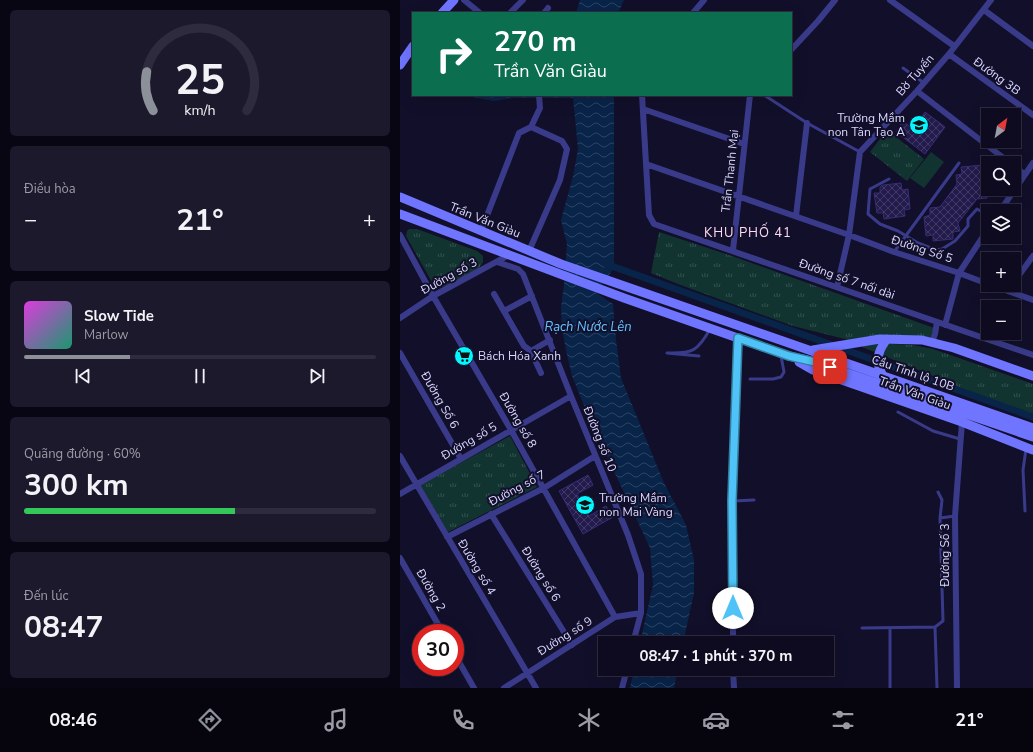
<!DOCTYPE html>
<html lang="vi">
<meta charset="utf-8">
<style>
body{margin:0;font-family:"Nunito Sans",sans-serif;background:#1c192d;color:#f1f3f6;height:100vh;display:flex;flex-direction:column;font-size:15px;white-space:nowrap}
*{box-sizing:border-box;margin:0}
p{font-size:13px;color:#9b9ba5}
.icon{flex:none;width:22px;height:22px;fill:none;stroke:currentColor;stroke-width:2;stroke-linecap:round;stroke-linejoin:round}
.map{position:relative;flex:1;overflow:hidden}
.details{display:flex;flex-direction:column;gap:10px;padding:10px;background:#080612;width:400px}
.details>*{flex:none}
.guide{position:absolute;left:12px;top:12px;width:380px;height:84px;border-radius:0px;box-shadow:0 4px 16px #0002,0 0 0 1px #2e2b3e;background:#0b6e4f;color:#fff;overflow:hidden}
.needle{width:26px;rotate:32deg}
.buttons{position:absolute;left:581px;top:108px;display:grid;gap:8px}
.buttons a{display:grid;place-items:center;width:40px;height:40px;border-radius:0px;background:#0e0b20;box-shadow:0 4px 16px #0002,0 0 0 1px #2e2b3e;font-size:20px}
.speed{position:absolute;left:12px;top:624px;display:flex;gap:8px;font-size:20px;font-weight:700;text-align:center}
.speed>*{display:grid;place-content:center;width:52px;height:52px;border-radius:50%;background:#0e0b20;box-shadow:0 4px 16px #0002,0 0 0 1px #2e2b3e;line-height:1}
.speed .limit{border:6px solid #d22;background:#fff;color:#111}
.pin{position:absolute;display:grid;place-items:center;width:34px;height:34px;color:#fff;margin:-17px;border-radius:8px;box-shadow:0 2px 6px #0006}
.me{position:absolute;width:44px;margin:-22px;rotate:0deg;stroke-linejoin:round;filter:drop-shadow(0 0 3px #0008)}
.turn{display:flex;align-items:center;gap:14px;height:84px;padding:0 16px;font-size:18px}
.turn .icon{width:52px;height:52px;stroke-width:2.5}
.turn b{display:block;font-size:28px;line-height:34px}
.big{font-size:30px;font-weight:700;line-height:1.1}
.details .card{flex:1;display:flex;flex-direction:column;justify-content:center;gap:6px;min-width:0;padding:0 14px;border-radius:6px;background:#1c192d}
.details .dial{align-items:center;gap:0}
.dial svg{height:104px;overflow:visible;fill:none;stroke:#2e2b3e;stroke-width:7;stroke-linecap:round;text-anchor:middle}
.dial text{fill:#f1f3f6;stroke:none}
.song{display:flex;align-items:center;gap:12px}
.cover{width:48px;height:48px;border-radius:6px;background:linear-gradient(135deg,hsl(300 70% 55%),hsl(160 70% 35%))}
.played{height:4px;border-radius:2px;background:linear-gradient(90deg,#8c9099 30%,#2e2b3e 30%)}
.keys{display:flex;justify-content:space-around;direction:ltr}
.heat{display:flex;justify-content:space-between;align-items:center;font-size:22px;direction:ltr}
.charge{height:6px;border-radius:3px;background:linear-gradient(90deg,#34c759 60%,#2e2b3e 0)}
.trip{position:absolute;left:198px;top:636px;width:236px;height:40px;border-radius:0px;background:#0e0b20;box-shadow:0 4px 16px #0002,0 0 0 1px #2e2b3e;font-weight:700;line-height:40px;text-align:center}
.menu{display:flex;height:64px;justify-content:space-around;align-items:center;background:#06040d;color:#9b9ba5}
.menu .icon{width:28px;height:28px}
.menu .on{color:#8c9099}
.menu b{font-size:18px;color:#f1f3f6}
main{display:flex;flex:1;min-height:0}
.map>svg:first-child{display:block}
.grass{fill:url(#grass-tufts)}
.pitch{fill:#123431}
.water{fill:url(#water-waves)}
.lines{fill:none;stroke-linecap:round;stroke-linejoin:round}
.canal{stroke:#092449;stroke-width:7}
.building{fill:url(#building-cross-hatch);stroke:#362c78}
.service{stroke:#393b8a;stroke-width:3}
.minor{stroke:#393b8a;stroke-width:6}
.secondary{stroke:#6f75ff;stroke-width:9}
.route-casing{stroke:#337fa1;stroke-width:10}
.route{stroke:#4fc3f7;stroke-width:7}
.labels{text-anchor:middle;stroke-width:4;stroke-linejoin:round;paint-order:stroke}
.street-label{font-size:12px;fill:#dad8ff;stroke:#120f2a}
.poi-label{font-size:12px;fill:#dad8ff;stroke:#120f2a;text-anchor:start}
.neighbourhood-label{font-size:13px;letter-spacing:1px;fill:#ffdaf4;stroke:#120f2a}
.water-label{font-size:13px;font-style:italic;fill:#66c2ff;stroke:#120f2a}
</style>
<main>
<section class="details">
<div class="card dial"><svg viewBox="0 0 100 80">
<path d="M14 69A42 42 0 1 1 86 69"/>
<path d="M14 69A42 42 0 0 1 9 39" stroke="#8c9099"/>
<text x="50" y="56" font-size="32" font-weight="700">25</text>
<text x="50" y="72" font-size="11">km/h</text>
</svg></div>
<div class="card"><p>Điều hòa</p>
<div class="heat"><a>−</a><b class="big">21°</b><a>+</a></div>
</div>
<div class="card">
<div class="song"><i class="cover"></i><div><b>Slow Tide</b><p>Marlow</p></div></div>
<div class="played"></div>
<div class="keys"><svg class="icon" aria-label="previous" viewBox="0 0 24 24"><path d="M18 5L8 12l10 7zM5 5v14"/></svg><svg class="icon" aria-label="pause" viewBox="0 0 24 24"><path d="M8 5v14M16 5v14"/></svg><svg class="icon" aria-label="next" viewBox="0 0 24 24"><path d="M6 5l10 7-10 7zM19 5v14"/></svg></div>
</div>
<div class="card"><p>Quãng đường · 60%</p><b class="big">300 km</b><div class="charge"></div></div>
<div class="card"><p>Đến lúc</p><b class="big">08:47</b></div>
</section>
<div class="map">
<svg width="633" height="688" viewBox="0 0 633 688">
<defs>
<pattern id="grass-tufts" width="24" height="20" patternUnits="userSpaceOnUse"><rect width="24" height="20" fill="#123431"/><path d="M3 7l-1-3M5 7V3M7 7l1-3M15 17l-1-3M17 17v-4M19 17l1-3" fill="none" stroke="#345150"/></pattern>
<pattern id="water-waves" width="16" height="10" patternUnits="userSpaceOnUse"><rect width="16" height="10" fill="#092449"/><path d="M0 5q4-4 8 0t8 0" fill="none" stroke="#2c4364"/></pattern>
<pattern id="building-cross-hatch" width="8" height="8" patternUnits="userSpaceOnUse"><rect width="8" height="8" fill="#221b4b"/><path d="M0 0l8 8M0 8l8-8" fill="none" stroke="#423b66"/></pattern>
</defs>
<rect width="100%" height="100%" fill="#120f2a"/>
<path class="grass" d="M487,130l37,29 -17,22 -37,-29z
M9,229h8l60,22 6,5v6l-4,6c-9,4 -32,21 -41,19 -2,0 -3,-2 -5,-3l-27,-48 1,-5z
M259,232l73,24 202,72 -4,11 -81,1 -56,-14 -115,-42 -27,-11z
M470,343l43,2 20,4 100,35v30l-93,-33 -9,-6 -69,-28z
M110,436l27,51 -89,45 -28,-47z"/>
<path class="pitch" d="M531,152l13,10 -20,26 -14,-10z"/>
<path class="water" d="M180,0h44l-6,13h-42z
M61,95h153v173l-18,25 17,11 3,36 5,38 43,105 22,42 8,35v33l-11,50h-43l13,-58 -3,-37 -60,-128 -18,-44 -6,-26 -4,-22 -1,-20 3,-24 3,-40 -6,-24 12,-44 5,-27 -5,-51h-60l-19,3z
M234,669h44l-4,19h-44z"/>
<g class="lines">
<path class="canal" d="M206,264l427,153"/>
</g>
<path class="building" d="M525,112l20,15 -20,27 -29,-22 7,-11 10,8z
M583,165l1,6h4v20h-2l1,7 -10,1 -19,24 2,8 -7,1v7l-20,2v-6l-7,1 -2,-19 6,-2v-7l10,-1 17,-23 -1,-9 6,-1 -1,-7z
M501,183l1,7 6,-1 2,20 -6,1 1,6 -21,3 -1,-6h-6l-3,-20h6v-6l3,-2z
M188,475l5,10 -16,9 12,22 17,-10 7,11 -30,17 -24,-43z"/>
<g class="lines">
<path class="service" d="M503,68l21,15
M364,95l43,28 53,29
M489,179l-19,10 -2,25 12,10 18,7 20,12 18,7 6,-1 13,-8 13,-15v-7l9,-10 11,6
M494,252l65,-89
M299,356l-32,-3c25,1 31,-2 43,-24
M350,379h23l8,-2 3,-5 -3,-16
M498,412l35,19 27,8
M333,501l21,-1
M625,511l-2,-41 3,-21
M540,518l15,-2
M535,627l2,61
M462,628l73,-1 8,-6 -3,-103 2,-18 -4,-8
M490,628v60"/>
<path class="minor" d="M64,0l16,13
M490,0l64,46
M584,10l49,36
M110,13l13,-13
M144,13l4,-5
M293,13l11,-13
M391,50l27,-29 17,-21
M549,54l84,61
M517,91l93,72
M242,95l7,120 5,9 379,131
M243,109l101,35
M131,127l9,-19 -1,-13
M246,164l203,71 45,17 65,21 29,11
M614,166l10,8
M600,211l33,-48
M396,216l11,-93
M81,231l38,-98 12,-6 31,14 5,8 -7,31 -31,71
M0,235l33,61 78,134 104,187
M333,250l17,-155
M97,262l21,7 5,5 48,122 57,139 13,39v39l-8,30
M614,282l19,-26
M591,285l42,15
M437,287l12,-52 11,-83 57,-61 32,-37 42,-54
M94,294l30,52 7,5 19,-11
M104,311l28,-15
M0,318l33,-22 76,-41
M545,325l14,-52 29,-44
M532,342l3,-8 2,-12
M131,351l10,22
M0,353l61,106
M0,456l136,232
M0,494l171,-98
M91,514l81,131
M47,537l97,-49 51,-32
M0,558l43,75
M333,643v-142l5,-163
M55,655l19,33
M333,669l1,19
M104,688l111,-71 26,-4
M222,688l5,-19
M557,688l-2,-172 7,-94"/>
<path class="secondary" d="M42,13l12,-13
M0,65l13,-19
M0,197l161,67 472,164
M0,214l224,84 165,58 26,6 218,75
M413,350l67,-11 42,1 32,8 79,28
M399,362l14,8 149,52 71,28
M482,374c-7,-12 -4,-24 5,-35"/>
</g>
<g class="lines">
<defs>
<path id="route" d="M333,608l-1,-107 6,-163 51,18 26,6 15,5"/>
</defs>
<use href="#route" class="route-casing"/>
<use href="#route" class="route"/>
</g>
<defs>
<symbol id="school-disc" viewBox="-11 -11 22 22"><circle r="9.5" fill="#04f6ff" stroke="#120f2a"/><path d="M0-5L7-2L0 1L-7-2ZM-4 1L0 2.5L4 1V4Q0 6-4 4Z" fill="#111"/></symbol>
<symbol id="supermarket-disc" viewBox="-11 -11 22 22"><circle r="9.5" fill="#04f6ff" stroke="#120f2a"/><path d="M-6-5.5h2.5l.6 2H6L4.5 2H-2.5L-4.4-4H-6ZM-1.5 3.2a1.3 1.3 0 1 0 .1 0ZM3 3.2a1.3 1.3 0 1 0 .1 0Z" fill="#111"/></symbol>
</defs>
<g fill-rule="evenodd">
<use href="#school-disc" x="508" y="114" width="22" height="22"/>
<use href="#supermarket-disc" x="53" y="345" width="22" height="22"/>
<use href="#school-disc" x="174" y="494" width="22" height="22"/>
</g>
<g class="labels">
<g class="street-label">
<text transform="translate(515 75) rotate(-49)" y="4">Bờ Tuyến</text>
<text transform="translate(597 76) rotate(36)" y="4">Đường 3B</text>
<text transform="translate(330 171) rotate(-84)" y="4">Trần Thanh Mại</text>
<text transform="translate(85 220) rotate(22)" y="4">Trần Văn Giàu</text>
<text transform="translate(522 249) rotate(18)" y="4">Đường Số 5</text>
<text transform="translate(49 276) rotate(-29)" y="4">Đường số 3</text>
<text transform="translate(447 279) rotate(19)" y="4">Đường số 7 nối dài</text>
<text transform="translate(513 373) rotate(19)" y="4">Cầu Tỉnh lộ 10B</text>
<text transform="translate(515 393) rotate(20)" y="4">Trần Văn Giàu</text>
<text transform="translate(40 400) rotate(60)" y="4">Đường Số 6</text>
<text transform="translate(118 420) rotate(60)" y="4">Đường số 8</text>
<text transform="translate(200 439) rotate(68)" y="4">Đường số 10</text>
<text transform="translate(69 441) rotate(-30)" y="4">Đường số 5</text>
<text transform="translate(117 488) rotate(-28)" y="4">Đường số 7</text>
<text transform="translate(545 555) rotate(-90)" y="4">Đường Số 3</text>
<text transform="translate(77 567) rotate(59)" y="4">Đường số 4</text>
<text transform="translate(141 574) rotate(58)" y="4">Đường số 6</text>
<text transform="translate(31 590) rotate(60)" y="4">Đường 2</text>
<text transform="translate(165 636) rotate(-32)" y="4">Đường số 9</text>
</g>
<g class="poi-label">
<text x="505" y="122" text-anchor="end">Trường Mầm<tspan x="505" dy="14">non Tân Tạo A</tspan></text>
<text x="78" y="360">Bách Hóa Xanh</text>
<text x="199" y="502">Trường Mầm<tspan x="199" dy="14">non Mai Vàng</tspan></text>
</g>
<g class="neighbourhood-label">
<text x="348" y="237">KHU PHỐ 41</text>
</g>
<g class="water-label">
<text x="188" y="331">Rạch Nước Lên</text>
</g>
</g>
</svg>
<div class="buttons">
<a><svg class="needle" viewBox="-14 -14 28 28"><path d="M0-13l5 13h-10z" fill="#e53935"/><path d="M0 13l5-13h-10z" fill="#9b9ba5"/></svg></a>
<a><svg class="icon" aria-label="search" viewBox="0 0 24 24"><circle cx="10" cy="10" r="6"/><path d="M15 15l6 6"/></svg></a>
<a><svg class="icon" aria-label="layers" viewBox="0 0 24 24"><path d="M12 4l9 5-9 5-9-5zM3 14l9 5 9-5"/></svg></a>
<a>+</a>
<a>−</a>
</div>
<div class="speed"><div class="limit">30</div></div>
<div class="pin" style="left:430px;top:367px;background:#d93025"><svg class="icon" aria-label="arrive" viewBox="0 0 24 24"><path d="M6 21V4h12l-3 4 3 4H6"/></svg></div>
<svg class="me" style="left:333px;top:608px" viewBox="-20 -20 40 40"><circle r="19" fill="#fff"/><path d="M0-13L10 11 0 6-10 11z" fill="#4fc3f7"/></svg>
<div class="trip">08:47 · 1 phút · 370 m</div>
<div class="guide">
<div class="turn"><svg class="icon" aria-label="right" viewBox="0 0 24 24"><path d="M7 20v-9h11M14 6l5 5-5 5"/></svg><div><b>270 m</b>Trần Văn Giàu</div></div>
</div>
</div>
</main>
<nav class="menu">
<b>08:46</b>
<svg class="icon on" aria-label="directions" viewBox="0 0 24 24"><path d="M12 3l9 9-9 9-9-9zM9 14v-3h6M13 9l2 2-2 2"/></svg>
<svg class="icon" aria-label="music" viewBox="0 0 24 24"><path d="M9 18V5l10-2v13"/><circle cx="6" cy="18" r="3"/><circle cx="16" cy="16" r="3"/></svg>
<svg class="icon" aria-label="phone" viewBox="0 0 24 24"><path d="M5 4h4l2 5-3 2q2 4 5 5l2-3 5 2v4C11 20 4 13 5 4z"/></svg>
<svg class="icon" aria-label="climate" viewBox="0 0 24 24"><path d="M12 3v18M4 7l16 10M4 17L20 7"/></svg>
<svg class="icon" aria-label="car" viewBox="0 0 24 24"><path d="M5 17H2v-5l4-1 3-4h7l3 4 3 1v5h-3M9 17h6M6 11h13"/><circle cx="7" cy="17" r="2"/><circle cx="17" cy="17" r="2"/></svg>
<svg class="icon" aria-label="filters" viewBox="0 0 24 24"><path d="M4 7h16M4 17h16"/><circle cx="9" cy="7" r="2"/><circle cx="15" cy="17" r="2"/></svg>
<b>21°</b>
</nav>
